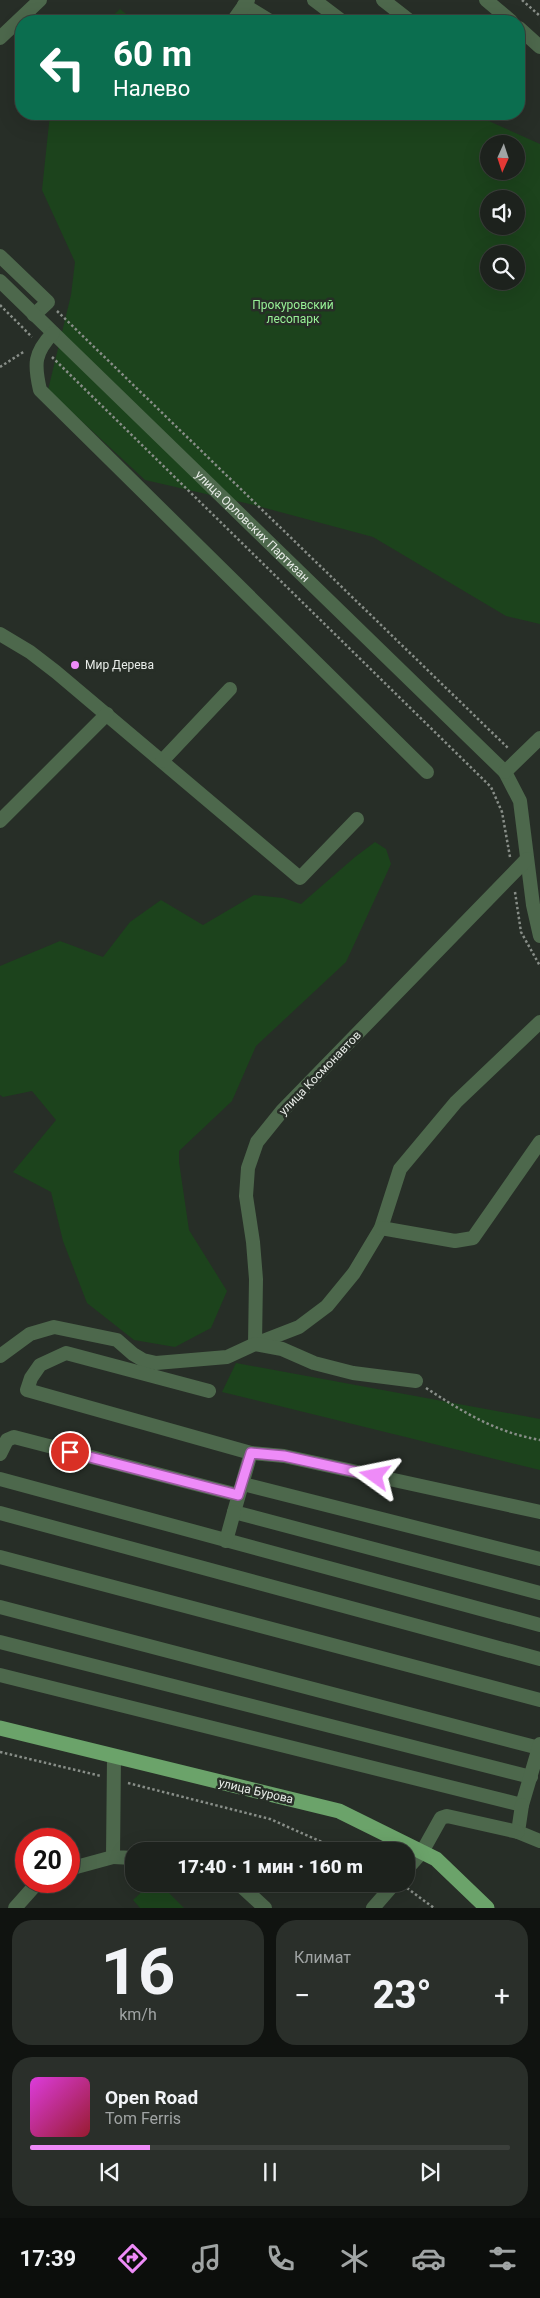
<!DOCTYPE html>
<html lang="ru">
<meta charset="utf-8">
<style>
body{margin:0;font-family:Roboto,sans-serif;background:#2a2f2a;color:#f1f3f6;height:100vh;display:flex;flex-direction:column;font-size:19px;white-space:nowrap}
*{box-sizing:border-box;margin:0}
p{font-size:16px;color:#a0a4a4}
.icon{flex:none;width:28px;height:28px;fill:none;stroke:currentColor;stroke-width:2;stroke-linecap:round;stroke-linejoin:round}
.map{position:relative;height:1908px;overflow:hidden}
.drawer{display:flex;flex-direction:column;gap:12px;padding:12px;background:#101310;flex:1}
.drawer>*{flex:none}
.guide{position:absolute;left:15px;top:15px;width:510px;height:105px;border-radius:20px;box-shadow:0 5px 20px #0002,0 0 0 1px #3b3f3b;background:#0b6e4f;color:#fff;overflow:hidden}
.needle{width:32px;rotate:183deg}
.tools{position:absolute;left:480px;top:135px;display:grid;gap:10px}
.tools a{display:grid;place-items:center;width:45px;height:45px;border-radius:50%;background:#1d221d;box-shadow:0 5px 20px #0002,0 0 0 1px #3b3f3b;font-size:25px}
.speed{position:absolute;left:15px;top:1828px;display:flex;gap:10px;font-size:25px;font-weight:700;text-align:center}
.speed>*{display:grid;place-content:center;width:65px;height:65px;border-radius:50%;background:#1d221d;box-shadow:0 5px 20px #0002,0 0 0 1px #3b3f3b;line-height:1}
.speed .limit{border:8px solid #d22;background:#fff;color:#111}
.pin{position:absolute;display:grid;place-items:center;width:42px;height:42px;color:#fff;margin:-21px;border:2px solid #fff;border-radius:50%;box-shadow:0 1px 5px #0007}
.me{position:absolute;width:55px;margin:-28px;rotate:282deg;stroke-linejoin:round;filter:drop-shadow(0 0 4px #0008)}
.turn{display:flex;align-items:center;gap:18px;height:105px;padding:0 15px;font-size:22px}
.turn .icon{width:65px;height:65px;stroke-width:2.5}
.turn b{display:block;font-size:35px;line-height:42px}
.big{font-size:38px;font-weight:800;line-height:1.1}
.drawer .card{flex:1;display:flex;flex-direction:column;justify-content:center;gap:8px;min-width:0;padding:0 18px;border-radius:20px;background:#2a2f2a}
.drawer .dial{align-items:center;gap:0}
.dial b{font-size:65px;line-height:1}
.song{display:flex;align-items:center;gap:15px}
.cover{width:60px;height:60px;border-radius:8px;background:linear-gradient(135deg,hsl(300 70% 55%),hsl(350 70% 35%))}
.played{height:5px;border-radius:2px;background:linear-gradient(90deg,#ee8bf8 25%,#3b3f3b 25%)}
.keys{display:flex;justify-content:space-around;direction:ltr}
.heat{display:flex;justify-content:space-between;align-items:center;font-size:28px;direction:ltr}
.drawer .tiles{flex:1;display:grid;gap:12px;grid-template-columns:1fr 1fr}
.card:last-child{grid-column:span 2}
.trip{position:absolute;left:125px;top:1842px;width:290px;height:50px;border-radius:20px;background:#1d221d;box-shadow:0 5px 20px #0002,0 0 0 1px #3b3f3b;font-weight:800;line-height:50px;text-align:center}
.dock{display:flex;height:80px;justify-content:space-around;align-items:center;background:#0c0e0c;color:#a0a4a4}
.dock .icon{width:35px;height:35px}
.dock .selected{color:#ee8bf8}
.dock b{font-size:22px;color:#f1f3f6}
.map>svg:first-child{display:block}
.green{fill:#1c431c;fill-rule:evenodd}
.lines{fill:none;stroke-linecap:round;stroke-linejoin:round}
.path{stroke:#888e88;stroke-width:2.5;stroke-dasharray:2.5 2.5;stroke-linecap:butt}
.minor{stroke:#4d684c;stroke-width:14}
.major{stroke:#6ba36a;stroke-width:15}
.route-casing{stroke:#9b5aa1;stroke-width:12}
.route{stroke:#ee8bf8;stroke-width:9}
.poi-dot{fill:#ee8bf8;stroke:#272e27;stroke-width:2}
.labels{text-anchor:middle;stroke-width:5;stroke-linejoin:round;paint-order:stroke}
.park-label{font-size:12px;fill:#98f197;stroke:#272e27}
.street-label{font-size:12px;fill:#e9ede9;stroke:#272e27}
.poi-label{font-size:12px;fill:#e9ede9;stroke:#272e27;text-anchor:start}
</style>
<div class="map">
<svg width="540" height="1908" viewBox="0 0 540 1908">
<rect width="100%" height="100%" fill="#272e27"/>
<path class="green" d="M120,9l15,12h-28z
M50,114h423l67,30v480l-34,-8 -133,-79 -119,-32 -109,-25 -97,-90 23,-95 4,-33 -33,-72zM489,144h27v27h-27zM489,199h27v27h-27zM489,254h27v27h-27z
M375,842l11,7 5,15 -45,98 -90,84 -24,55 -53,50v11l10,68 38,61 -16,37 -36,19 -41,-7 -47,-37 -24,-62 -12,-49 -38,-20 43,-52 -24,-29 -29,6 -3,-2v-129l60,-25 43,16 27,-35 31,-22 42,25 51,-30 29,3 18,6 54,-47z
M236,1363l304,56v51l-318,-78z
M150,1884h10l24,24h-44l-7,-8z"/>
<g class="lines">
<path class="path" d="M522,0l18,16
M0,305l32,32
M57,311l452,438
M52,357l439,430 11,25 8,45
M0,367l25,-16
M515,892l6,40 19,34
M426,1388c37,24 69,44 114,52
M0,1752l101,24
M128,1783l142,36 72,32
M407,1888l27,20"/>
<g class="minor">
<path d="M314,0l28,21"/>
<path d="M383,0l27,21"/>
<path d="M486,0l25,21"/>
<path d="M244,5l26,16"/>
<path d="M233,21l15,-21"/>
<path d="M519,28l21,19"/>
<path d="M0,38l40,-38"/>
<path d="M0,256l48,46 -14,13"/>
<path id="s1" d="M0,281l505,491 15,29 13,104 7,31"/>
<path d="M53,333c-19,20 -19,31 -13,57l387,382"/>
<path d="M0,634l30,18 26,20 244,206 57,-59"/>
<path d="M162,761l68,-72"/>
<path d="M505,772l35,-34"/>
<path d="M0,821l107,-107"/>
<path d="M527,859l-245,252 -25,31 -9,26 -2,28 7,46 3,37 -1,65 44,-17 28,-21 27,-33 27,-45 19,-59 56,-67 84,-80"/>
<path d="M381,1228l74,13 18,-3 67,-96"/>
<path d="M0,1356l30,-22 24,-7 63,13 16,14 10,6 13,3 71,-6 28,-13 27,5 32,14 39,10 63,8"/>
<path d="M209,1391l-143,-38 -26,12 -9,13 -4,12 224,63"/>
<path d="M0,1454l7,-14 7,-3 224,58"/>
<path d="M0,1479l540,146"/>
<path d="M243,1484l297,75"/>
<path d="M540,1512l-256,-56 -33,-3 -17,59 306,81"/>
<path d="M0,1513l540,146"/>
<path d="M226,1541l8,-29"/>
<path d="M0,1557l540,143"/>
<path d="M0,1607l539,141"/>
<path d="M0,1642l531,135"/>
<path d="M0,1675l522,130 18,-61"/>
<path d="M114,1757l-1,100 21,1"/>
<path d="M522,1805l-4,27 22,9"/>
<path d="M69,1869l44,-12"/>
<path d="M406,1870l16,-18 19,-34 6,-2 71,16"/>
<path d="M239,1884l26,24"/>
<path d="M15,1908l24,-27"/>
<path d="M373,1908l21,-24"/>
</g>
<path class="major" d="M0,1728l339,83 97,48 51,49"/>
</g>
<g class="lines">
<defs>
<path id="route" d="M70,1452l168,43 13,-42 33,3 91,20"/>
</defs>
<use href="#route" class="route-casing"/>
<use href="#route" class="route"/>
</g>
<circle class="poi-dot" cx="75" cy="665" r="5"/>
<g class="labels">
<g class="park-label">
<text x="293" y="309">Прокуровский<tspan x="293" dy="14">лесопарк</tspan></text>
</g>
<g class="street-label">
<text dy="4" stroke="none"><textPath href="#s1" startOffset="352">улица Орловских Партизан</textPath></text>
<text transform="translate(320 1073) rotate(-46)" y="4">улица Космонавтов</text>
<text transform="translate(256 1791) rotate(13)" y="4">улица Бурова</text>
</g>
<g class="poi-label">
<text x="85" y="669">Мир Дерева</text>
</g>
</g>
</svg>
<div class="tools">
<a><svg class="needle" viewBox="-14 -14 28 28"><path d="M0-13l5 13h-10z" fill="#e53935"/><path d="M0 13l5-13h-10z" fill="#a0a4a4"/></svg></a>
<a><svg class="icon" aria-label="sound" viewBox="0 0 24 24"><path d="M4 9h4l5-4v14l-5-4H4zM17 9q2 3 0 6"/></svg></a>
<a><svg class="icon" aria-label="search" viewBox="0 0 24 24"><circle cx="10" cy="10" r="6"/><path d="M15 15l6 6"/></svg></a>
</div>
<div class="speed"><div class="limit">20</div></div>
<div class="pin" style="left:70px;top:1452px;background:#d93025"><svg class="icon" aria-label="arrive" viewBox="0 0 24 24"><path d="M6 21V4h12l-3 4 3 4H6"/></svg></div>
<svg class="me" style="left:375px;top:1476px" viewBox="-20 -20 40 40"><path d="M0-17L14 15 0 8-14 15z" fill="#ee8bf8" stroke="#fff" stroke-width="4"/></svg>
<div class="trip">17:40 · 1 мин · 160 m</div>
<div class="guide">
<div class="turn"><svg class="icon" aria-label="left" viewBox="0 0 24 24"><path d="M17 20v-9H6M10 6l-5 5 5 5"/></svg><div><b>60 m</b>Налево</div></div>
</div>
</div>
<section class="drawer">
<div class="tiles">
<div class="card dial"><b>16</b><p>km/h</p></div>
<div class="card"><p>Климат</p>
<div class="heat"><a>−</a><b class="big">23°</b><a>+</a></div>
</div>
<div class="card">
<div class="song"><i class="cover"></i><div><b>Open Road</b><p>Tom Ferris</p></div></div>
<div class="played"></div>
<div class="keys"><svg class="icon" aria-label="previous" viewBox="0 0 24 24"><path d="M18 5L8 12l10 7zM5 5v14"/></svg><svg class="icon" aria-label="pause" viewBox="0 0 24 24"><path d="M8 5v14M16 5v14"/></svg><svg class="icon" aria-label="next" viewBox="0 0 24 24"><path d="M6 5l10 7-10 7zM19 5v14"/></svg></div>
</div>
</div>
</section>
<nav class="dock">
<b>17:39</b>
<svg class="icon selected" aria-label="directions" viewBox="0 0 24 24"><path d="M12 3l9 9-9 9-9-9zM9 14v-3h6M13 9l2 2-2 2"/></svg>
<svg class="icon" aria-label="music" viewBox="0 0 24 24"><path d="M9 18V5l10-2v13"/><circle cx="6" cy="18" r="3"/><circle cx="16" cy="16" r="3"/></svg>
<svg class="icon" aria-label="phone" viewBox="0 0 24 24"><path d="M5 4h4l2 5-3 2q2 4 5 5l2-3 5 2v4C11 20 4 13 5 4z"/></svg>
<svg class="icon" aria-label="climate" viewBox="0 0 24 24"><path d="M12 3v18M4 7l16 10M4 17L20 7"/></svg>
<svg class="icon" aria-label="car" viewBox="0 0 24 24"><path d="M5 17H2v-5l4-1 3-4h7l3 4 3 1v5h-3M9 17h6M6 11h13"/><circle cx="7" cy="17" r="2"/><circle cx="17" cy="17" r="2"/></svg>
<svg class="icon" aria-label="filters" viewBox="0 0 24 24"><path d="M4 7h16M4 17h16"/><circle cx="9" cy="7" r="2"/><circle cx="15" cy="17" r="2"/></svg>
</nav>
